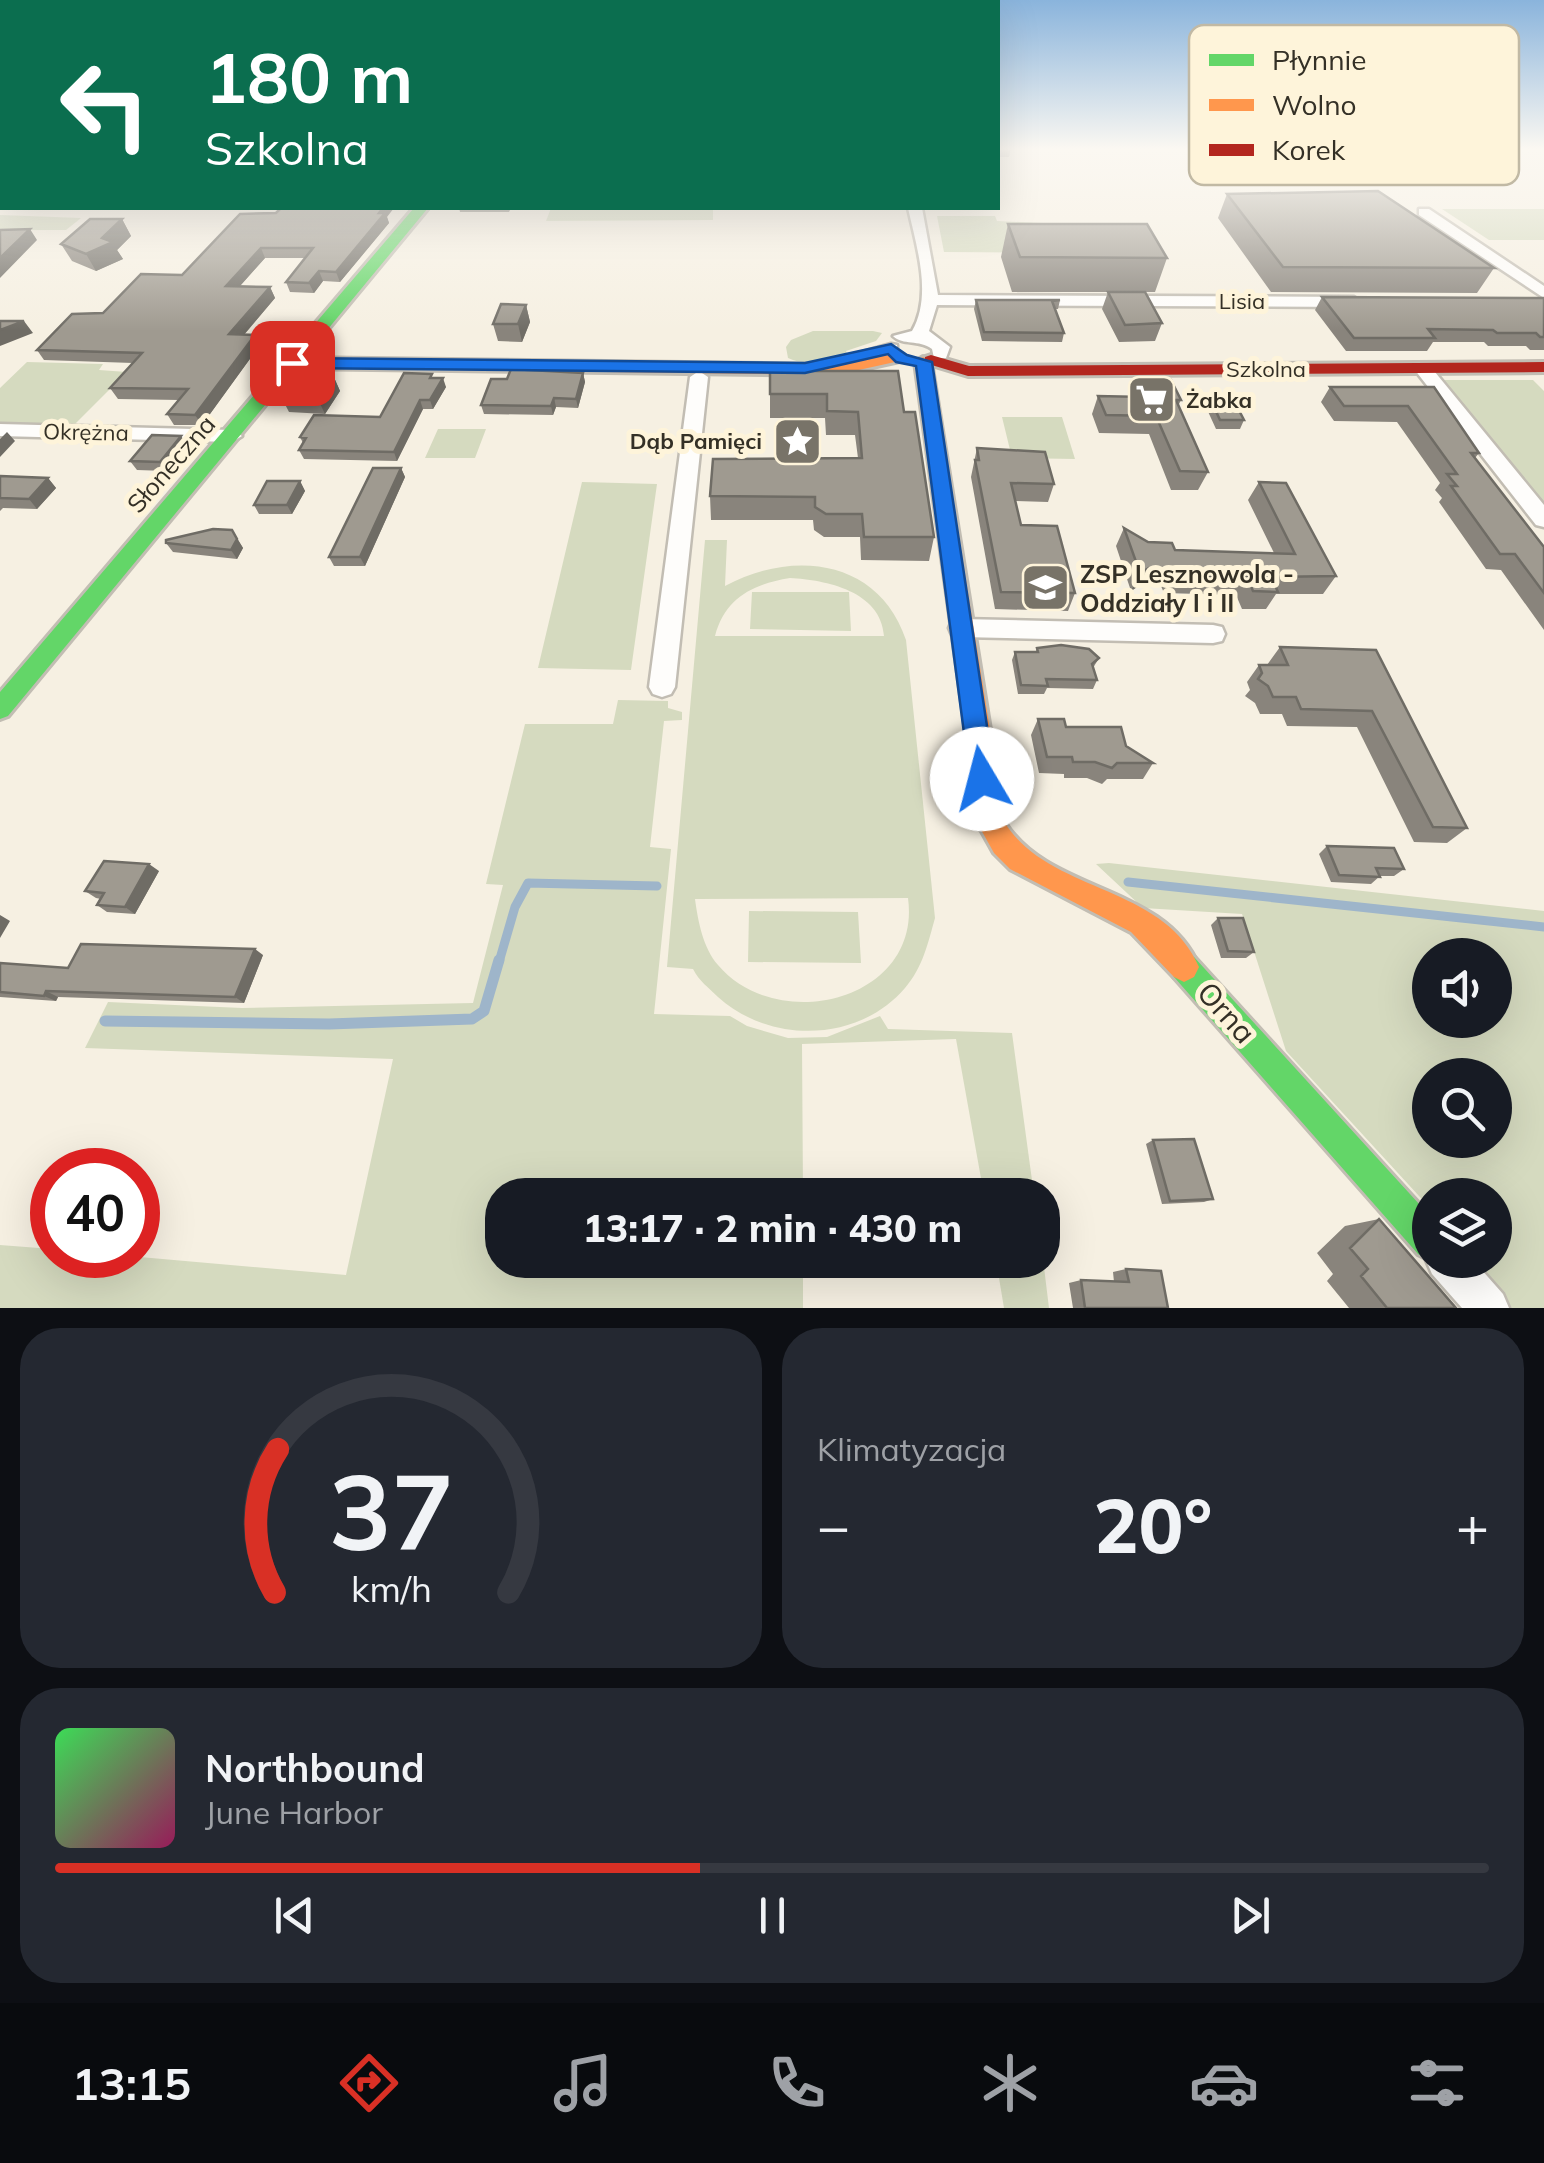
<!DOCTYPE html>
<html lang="pl">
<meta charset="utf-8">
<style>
body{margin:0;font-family:Mulish,sans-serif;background:#242831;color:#f1f3f6;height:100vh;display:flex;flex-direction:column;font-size:38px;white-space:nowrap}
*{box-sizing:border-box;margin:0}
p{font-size:32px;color:#9ea1a6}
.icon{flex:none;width:55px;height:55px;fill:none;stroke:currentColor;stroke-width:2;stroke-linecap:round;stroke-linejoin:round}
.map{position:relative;height:1308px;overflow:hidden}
.side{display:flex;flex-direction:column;gap:20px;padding:20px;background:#0d0f14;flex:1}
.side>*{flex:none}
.hud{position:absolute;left:0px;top:0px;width:1000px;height:210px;box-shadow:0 10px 40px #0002;background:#0b6e4f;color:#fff;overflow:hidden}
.fabs{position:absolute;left:1412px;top:938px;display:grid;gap:20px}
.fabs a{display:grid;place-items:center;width:100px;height:100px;border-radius:50%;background:#171b24;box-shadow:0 10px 40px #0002;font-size:50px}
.speed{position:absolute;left:30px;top:1148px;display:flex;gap:20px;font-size:50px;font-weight:700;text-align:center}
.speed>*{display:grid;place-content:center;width:130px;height:130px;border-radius:50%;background:#171b24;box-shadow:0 10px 40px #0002;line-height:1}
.speed .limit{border:15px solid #d22;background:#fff;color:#111}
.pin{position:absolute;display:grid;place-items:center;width:85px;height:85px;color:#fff;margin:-42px;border-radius:20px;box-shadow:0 5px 15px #0006}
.me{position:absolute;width:110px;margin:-55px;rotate:352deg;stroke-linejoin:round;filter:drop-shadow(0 0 8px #0008)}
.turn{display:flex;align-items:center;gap:35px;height:210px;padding:0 40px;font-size:45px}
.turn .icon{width:130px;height:130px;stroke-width:2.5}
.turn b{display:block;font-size:70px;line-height:85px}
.big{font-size:75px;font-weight:800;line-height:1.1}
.side .card{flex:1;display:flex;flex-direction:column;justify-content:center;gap:15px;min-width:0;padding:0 35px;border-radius:40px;background:#242831}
.side .dial{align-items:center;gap:0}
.dial svg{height:260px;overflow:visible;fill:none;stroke:#363941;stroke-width:7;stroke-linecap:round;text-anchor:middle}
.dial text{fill:#f1f3f6;stroke:none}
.song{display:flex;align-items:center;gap:30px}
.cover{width:120px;height:120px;border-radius:15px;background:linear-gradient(135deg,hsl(130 70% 55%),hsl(330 70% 35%))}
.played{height:10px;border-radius:5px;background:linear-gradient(90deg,#d93025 45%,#363941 45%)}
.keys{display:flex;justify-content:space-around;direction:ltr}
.heat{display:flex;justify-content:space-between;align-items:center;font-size:55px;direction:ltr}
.side .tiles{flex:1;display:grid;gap:20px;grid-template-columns:1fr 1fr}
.card:last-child{grid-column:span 2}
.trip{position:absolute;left:485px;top:1178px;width:575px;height:100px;border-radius:40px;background:#171b24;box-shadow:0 10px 40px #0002;font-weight:800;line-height:100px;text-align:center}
.tab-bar{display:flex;height:160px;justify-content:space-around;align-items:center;background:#090b0e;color:#9ea1a6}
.tab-bar .icon{width:70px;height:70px}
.tab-bar .active{color:#d93025}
.tab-bar b{font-size:45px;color:#f1f3f6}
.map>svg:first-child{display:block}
.green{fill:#d5dabf;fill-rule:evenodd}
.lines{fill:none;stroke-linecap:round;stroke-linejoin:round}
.stream-far1{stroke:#9eb5ca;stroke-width:9}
.stream{stroke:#9eb5ca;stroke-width:11}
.street-casing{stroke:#c2bdb3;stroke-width:5}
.fast-casing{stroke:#c2bdb3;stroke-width:6}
.slow-casing{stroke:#c2bdb3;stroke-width:6}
.jam-casing{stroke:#c2bdb3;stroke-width:6}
.street{fill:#fefdfb;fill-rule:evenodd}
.fast{fill:#63d668;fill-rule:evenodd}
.slow{fill:#ff974d;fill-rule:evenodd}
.jam{fill:#b3261e;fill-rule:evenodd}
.wall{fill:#89847c}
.shaded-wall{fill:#6f6c65}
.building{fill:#9f9a90;stroke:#6f6c65;stroke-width:2.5}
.route{fill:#1a73e8;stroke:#114b97;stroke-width:2.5}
.labels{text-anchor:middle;stroke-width:10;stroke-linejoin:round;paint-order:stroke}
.far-street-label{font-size:22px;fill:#343026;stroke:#fef4da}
.far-poi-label{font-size:22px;font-weight:bold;fill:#343026;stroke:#fef4da;text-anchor:start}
.street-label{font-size:25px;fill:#343026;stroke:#fef4da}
.poi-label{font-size:25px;font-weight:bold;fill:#343026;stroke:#fef4da;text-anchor:start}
.near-street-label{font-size:30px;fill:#343026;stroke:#fef4da}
.key{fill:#fef4da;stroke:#c1b9a4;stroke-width:2.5}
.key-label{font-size:28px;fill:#343026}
</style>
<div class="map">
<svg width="1544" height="1308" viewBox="0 0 1544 1308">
<rect width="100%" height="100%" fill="#f6f0e2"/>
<path class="green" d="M551,208h162v12l-167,1z
M1442,209h102v31h-55z
M0,215l81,3 -15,12h-66z
M937,216h58l2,5 66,3 32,29 -151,-1z
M813,331h60l9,2 -6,8 -30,10 2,5c-19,4 -42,11 -60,2l-2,-11 5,-7z
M27,362l76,2 -4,6 28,2 -56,56 -71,-2v-38z
M1442,380h91l11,11v113z
M1002,417h60l13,42 -63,-1z
M438,429h48l-11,29h-50z
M582,482l75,2 -26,186 -93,-2z
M705,540h22l-2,46c68,-37 154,-27 181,54l29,278c-7,25 -12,49 -30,70 -47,55 -135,56 -187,9 -9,-9 -19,-16 -25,-28l-26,-2zM790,578c36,2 91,13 94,58h-169c10,-38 38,-52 75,-58zM908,898c14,102 -130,138 -190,67 -15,-17 -20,-44 -23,-66z
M752,592h97l2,39 -101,-2z
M618,700l50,1v7l14,4v8l-18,1 -14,126 21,2 -17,165 76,2 17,10 41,12 39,-1 53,-21 8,13 124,4 22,162h-50l-28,-156 -154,5 1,151h-301v65h301v48h-803v-63l52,4v6h65l229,20 47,-216 -308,-11 23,-46 134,6 231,-5 30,-118 -17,-1 39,-160h88z
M1109,863l435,48v397h-38l-38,-48h27v-65h-65v13l-144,-157 -44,-137 -99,-6 -47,-44zM1430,955h65v65h-65zM1430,1075h65v65h-65z
M749,911l109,1 3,51 -113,-1z
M1043,1259l6,49h-45l-8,-48z"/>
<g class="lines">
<path class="stream-far1" d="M1128,882l416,45
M499,962l16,-55 13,-24 129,3"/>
<path class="stream" d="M105,1021l224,3 143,-5 12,-8 15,-51"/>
<defs>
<path id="street" d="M908,208h14l16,87 416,2 8,5 -8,5 -417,-2 -8,26 21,16 -4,11h-12l-2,-9c-13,-10 -29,-3 -39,-13l19,-5c21,-36 4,-86 -4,-123z
M1419,209h10l115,77v12l-125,-83z
M891,344l6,1v8l-64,15 -9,-5z
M1424,365l6,1 114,139v22l-8,-2 -118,-151 -3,-4z
M699,371l9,6 -33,310 -4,7 -9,3 -9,-3 -4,-7 41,-310z
M0,424l232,6 10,6 -10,6 -232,-6z
M961,619l252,6 9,2 3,7 -3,7 -9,2 -252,-6 -9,-2 -3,-7 3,-7z
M1430,1251v9h43l30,34 6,14h-47l-30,-34 -6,-14z"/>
<path id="fast" d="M414,208h14l-420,508 -8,3v-27z
M1184,952l10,5 236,259v44l-12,-6 -244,-277 -5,-10 5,-10z"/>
<path id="slow" d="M898,352l8,5 -2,3 -68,15 -543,-7 -8,-5 8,-5 543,7z
M923,357l8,5 74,461c45,71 159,61 194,144l-5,10 -10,5 -10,-5 -43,-45 -121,-63 -16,-16 -15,-27 -64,-464z"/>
<path id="jam" d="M931,355l38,11 575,-4v10l-576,4 -43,-13v-6z"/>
</defs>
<use href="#street" class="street-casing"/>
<use href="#fast" class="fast-casing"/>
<use href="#slow" class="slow-casing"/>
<use href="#jam" class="jam-casing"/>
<use href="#street" class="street"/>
<use href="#fast" class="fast"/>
<use href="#slow" class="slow"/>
<use href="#jam" class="jam"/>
</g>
<path class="wall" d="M0,148h2v16h-2z
M998,148h13l-2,9h-11z
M1227,194l267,74 -17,25 -206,-1 -53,-74z
M459,208h52l-2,4h-49z
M240,214l147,3 2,6 -49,59 -17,-1 -9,12 -24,-1 -4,-10 19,-24h-40l-25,28 30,1 5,11 -31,37 16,10 -58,80h-28l-7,-11 12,-14 -61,-1 -8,-11 23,-25 -89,-3 -7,-10 66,-37 79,-38z
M122,219l9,17 -14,14 6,9 -27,12 -24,-10 -11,-17z
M1008,224l159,34 -12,34h-10l17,31 -7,18 -36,1 -17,-33 6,-17h-96l-11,-35z
M1322,297l222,1v52h-14l-4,-4h-38l-4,-4h-51l-6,9h-81l-31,-41z
M976,300h84l-2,9h-3l9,24 -2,9 -80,-1 -8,-32z
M526,305l4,17 -8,20 -24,-1 -5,-17z
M328,364l12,27 -15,23 -36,-2 -14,-27z
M770,371l134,41 30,125 -5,24 -68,-1 -1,-23h-36l-10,-7 -1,-10h-102l-1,-24 148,-38 -3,-23h-29l-1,-17h-55z
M583,373l2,9 -7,26 -22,-1 -3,8 -69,-1 -3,-9 26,-26z
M434,378l12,9 -13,22h-10l-26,52 -93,-2 -5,-9 4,-7 -3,-6 80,-20z
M1138,380l43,20 -3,6 30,66 -10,18h-27l-22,-56 -50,-1 -7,-19 6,-18h33z
M1330,387h104l45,66 -4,5 69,88v84l-43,-60 -15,-1 -47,-67 3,-4 -7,-8 5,-7 -43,-61 -63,-1 -13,-19z
M1209,396l35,24 -4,9h-24l-11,-24z
M181,436l6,9 -20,26 -30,-1 -7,-9z
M977,448l77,36 -6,18 -33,-1 6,24 54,68 -7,18 -73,-2 -24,-132z
M401,468l4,9 -40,89h-31l-5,-9z
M0,476l48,2 8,10 -19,21 -34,-1 -3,3z
M300,481l5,10 -13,23h-33l-5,-9z
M1259,482l77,94 -13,18h-47l-10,15h-24l-6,-14 -72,-2 -3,-7 -21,-1 -9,6 -15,-45 8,-18 24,14 27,8 99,3 -26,-53z
M232,530l11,18 -6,11 -64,-7 -7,-9z
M1280,647l96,3 91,178 -20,15 -33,-1 -57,-115 -70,-1 -5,-12h-22l-5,-11 -10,-7 5,-6 -3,-8 12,-17h8z
M1037,648l62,10 -6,10 4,12 -4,9 -46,-1 -3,6h-26l-6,-34 3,-8h21z
M1038,719l88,27 27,17 -10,16h-36l-5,5 -15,-6h-23v-4l-25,-1 -8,-38z
M1327,846l77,23 -10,7h-14l-9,8 -40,-2 -12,-28z
M159,871l-24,43 -28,-2 -10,-7 4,-6 -5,-1 -11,-7z
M1218,918l36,34 -8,6h-25l-10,-33z
M263,955l-19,48 -186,-6 -2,4 -56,-4v-34l68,5z
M1153,1140l60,59 -9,3 -42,2 -16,-60z
M1379,1219l77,89h-107l-22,-27 6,-7 -16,-21 28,-27z
M1126,1269l42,39h-95l-4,-25 12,-3 33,2 -1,-10z"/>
<path class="shaded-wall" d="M383,208h11l-7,9 2,6 -49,59 -4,-10z
M122,219l9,17 -14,14 6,9 -27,12 -10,-17z
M30,229l7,11 -37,38v-20z
M261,248l4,10 -34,38 -5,-10z
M319,271l4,10 -9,12 -5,-10z
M270,287l5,11 -40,47 -6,-11z
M526,305l4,17 -8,20 -4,-18z
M24,321l9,12 -33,13v-16z
M255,335l5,10 -58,80 -7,-10z
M328,364l12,27 -15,23 -13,-27z
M583,373l2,9 -7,26 -2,-9z
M443,378l3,9 -13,22 -3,-9z
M554,398l2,9 -3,8 -2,-9z
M420,400l3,9 -26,52 -3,-9z
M7,432l8,9 -15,16v-18z
M181,436l6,9 -20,26 -7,-9z
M401,468l4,9 -40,89 -5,-9z
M48,478l8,10 -19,21 -8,-10z
M300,481l5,10 -13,23 -5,-9z
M232,530l11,18 -6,11 -6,-9z
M1149,568l-9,17 -9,6 9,-18z
M149,864l10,7 -24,43 -10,-7z
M0,915l10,6 -10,17z
M255,949l8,6 -19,48 -9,-6z
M46,991l12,6 -2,4 -12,-5z"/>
<path class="building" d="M1378,191l116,77 -211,-1 -56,-73z
M281,208h102l-4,5h6l-49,59 -17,-1 -10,12 -23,-1 27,-34h-52l-35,38 44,1 -41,47 26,1 -60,80 -28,-1 21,-25 -78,-1 32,-35 -105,-3 35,-36 31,-1 38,-39 41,1 58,-61 36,-1z
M90,219h32l-20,19 11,4 -27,12 -25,-10z
M1008,224h139l20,34 -147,-1z
M30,229l-30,29v-28z
M1108,292h37l17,31 -37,2z
M1322,297l222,1v39h-4l-4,-4h-39l-4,-3 -65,-1 7,9h-81z
M976,300h84l-8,1 12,32 -80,-1z
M501,304l25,1 -8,19h-25z
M0,321h24l-24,9z
M292,362l36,2 -16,23 -37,-2z
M511,369l72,4 -7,26 -22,-1 -3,8 -70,-1 10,-26h16z
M770,371h128l6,41h11l19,125h-70l-2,-23h-36l-11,-7v-10l-105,-1 3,-37 149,-1 -4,-46 -31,-1v-17h-57z
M404,373l28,1 -2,4h13l-13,22h-10l-26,52 -95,-2 7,-12 -6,-1 14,-22 66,2z
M1138,380h33l10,20h-5l32,72 -28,-1 -24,-55 -50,-1 -8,-19 47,1z
M1330,387h104l45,66h-8l73,94v46l-29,-39h-15l-49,-68h6l-10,-12h10l-49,-68h-64z
M1209,396l23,1 12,23h-24z
M152,435l29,1 -21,26 -30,-1z
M977,448l68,4 9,32 -43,-1 10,42 36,1 18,67 -74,-1 -26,-132h4z
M373,468h28l-41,89h-31z
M0,476l48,2 -19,21 -29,-1z
M267,481h33l-13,24h-33z
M1259,482l27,1 50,93 -65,1 7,15 -25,-1 -6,-14 -74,-2 -3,-7h-21l-9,5 -16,-45 24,14 24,1 3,7 120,4z
M213,529l19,1 5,9 -6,11 -65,-7v-3z
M1061,645l28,4 10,9 -7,6 5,16 -51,-1 2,7 -27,-1 -6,-33h23l-1,-4z
M1280,647l96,3 91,178 -34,-1 -61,-116 -71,-2 -5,-12h-23l-5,-11 -10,-7 4,-6 -3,-8h29z
M1038,719h26l2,8h55l5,19 27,17h-36l-5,5 -17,-6h-22l-1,-5h-25z
M1327,846l67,2 10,21 -28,-1 4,9 -41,-2z
M104,861l45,3 -24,43 -28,-2 7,-12 -19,-2z
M1218,918h25l11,34 -26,-1z
M81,944l174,5 -20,48 -189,-6 -2,5 -44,-4v-29l68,5z
M1194,1139l19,60 -43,2 -17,-61z
M1379,1219l77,89h-69l-26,-32 7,-7 -18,-21z
M1126,1269l35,2 7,37h-83l-4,-28 48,2z"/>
<linearGradient id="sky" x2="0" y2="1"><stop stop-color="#8ab4dc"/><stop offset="0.45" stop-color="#fbf8f2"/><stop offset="1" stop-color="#fbf8f2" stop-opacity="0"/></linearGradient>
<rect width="1544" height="331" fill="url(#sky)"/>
<path class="route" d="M891,344l16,11 25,7 63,417 -4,8 -9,3 -9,-3 -3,-8 -54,-413 -20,-4 -8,-8 -83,19 -513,-5 -8,-5 8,-5 513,5z"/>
<defs>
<symbol id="supermarket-square" viewBox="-11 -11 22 22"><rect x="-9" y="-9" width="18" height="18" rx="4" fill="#787368" stroke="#fef4da"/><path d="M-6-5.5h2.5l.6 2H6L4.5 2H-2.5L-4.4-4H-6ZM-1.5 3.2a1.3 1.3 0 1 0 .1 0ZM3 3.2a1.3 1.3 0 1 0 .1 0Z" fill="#fff"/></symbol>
<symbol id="sight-square" viewBox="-11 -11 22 22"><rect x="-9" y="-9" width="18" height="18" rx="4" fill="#787368" stroke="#fef4da"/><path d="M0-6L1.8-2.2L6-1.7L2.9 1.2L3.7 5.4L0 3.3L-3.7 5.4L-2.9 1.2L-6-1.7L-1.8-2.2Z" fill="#fff"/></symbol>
<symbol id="school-square" viewBox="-11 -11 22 22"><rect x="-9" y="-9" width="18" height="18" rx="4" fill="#787368" stroke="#fef4da"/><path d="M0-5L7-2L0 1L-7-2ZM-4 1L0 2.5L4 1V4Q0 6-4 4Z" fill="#fff"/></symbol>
</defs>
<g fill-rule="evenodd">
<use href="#supermarket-square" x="1124" y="372" width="55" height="55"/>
<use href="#sight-square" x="770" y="414" width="55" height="55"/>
<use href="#school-square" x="1018" y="560" width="55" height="55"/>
</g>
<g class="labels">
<g class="far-street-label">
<text x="1242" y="309">Lisia</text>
<text x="1266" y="377">Szkolna</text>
<text transform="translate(86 432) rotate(1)" y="8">Okrężna</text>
</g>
<g class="far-poi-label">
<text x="1186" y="408">Żabka</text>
<text x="762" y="449" text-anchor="end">Dąb Pamięci</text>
</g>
<g class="street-label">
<text transform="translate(171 464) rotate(-49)" y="9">Słoneczna</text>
</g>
<g class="poi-label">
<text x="1080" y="583">ZSP Lesznowola -<tspan x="1080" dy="29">Oddziały I i II</tspan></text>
</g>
<g class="near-street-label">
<text transform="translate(1226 1013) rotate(48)" y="10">Orna</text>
</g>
</g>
<rect x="1189" y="25" width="330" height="160" rx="15" class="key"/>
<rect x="1209" y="54" width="45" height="12" fill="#63d668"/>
<rect x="1209" y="99" width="45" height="12" fill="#ff974d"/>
<rect x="1209" y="144" width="45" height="12" fill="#b3261e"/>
<g class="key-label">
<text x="1272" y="70">Płynnie</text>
<text x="1272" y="115">Wolno</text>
<text x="1272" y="160">Korek</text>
</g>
</svg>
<div class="fabs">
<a><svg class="icon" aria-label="sound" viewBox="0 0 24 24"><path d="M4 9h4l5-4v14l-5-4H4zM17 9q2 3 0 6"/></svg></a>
<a><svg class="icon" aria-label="search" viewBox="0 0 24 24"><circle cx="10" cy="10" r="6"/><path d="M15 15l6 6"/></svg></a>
<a><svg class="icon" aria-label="layers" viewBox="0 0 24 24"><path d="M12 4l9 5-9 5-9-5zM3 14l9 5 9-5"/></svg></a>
</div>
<div class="speed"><div class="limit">40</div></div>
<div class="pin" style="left:292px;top:363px;background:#d93025"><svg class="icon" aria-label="arrive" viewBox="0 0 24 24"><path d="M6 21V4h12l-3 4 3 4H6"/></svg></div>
<svg class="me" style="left:982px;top:779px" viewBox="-20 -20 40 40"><circle r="19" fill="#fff"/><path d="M0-13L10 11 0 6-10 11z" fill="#1a73e8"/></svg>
<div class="trip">13:17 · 2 min · 430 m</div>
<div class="hud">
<div class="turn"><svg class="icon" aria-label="left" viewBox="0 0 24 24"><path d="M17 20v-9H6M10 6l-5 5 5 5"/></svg><div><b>180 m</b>Szkolna</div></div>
</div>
</div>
<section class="side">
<div class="tiles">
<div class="card dial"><svg viewBox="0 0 100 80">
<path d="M14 69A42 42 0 1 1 86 69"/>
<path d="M14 69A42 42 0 0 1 15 25" stroke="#d93025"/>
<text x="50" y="56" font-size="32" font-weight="700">37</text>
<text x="50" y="72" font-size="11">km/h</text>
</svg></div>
<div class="card"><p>Klimatyzacja</p>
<div class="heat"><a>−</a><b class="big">20°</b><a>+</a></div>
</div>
<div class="card">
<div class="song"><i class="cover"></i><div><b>Northbound</b><p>June Harbor</p></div></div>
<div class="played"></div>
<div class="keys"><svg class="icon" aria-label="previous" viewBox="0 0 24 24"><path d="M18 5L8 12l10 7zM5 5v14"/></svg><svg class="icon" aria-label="pause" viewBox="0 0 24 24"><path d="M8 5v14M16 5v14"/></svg><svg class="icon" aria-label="next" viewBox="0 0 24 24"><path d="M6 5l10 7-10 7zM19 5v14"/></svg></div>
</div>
</div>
</section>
<nav class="tab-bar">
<b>13:15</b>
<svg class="icon active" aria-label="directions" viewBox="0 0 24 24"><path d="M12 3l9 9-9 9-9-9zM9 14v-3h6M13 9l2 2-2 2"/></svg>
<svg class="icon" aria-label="music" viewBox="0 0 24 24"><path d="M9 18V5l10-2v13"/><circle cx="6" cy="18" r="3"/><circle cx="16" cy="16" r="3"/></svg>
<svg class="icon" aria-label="phone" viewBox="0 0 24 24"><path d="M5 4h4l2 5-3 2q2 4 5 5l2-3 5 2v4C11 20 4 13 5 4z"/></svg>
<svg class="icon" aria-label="climate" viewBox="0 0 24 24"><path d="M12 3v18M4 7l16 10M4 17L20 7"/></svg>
<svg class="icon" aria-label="car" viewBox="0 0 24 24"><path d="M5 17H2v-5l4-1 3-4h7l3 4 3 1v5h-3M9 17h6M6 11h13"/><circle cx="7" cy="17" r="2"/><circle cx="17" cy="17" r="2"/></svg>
<svg class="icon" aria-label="filters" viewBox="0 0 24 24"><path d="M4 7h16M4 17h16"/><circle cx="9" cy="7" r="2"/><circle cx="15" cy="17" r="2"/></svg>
</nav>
